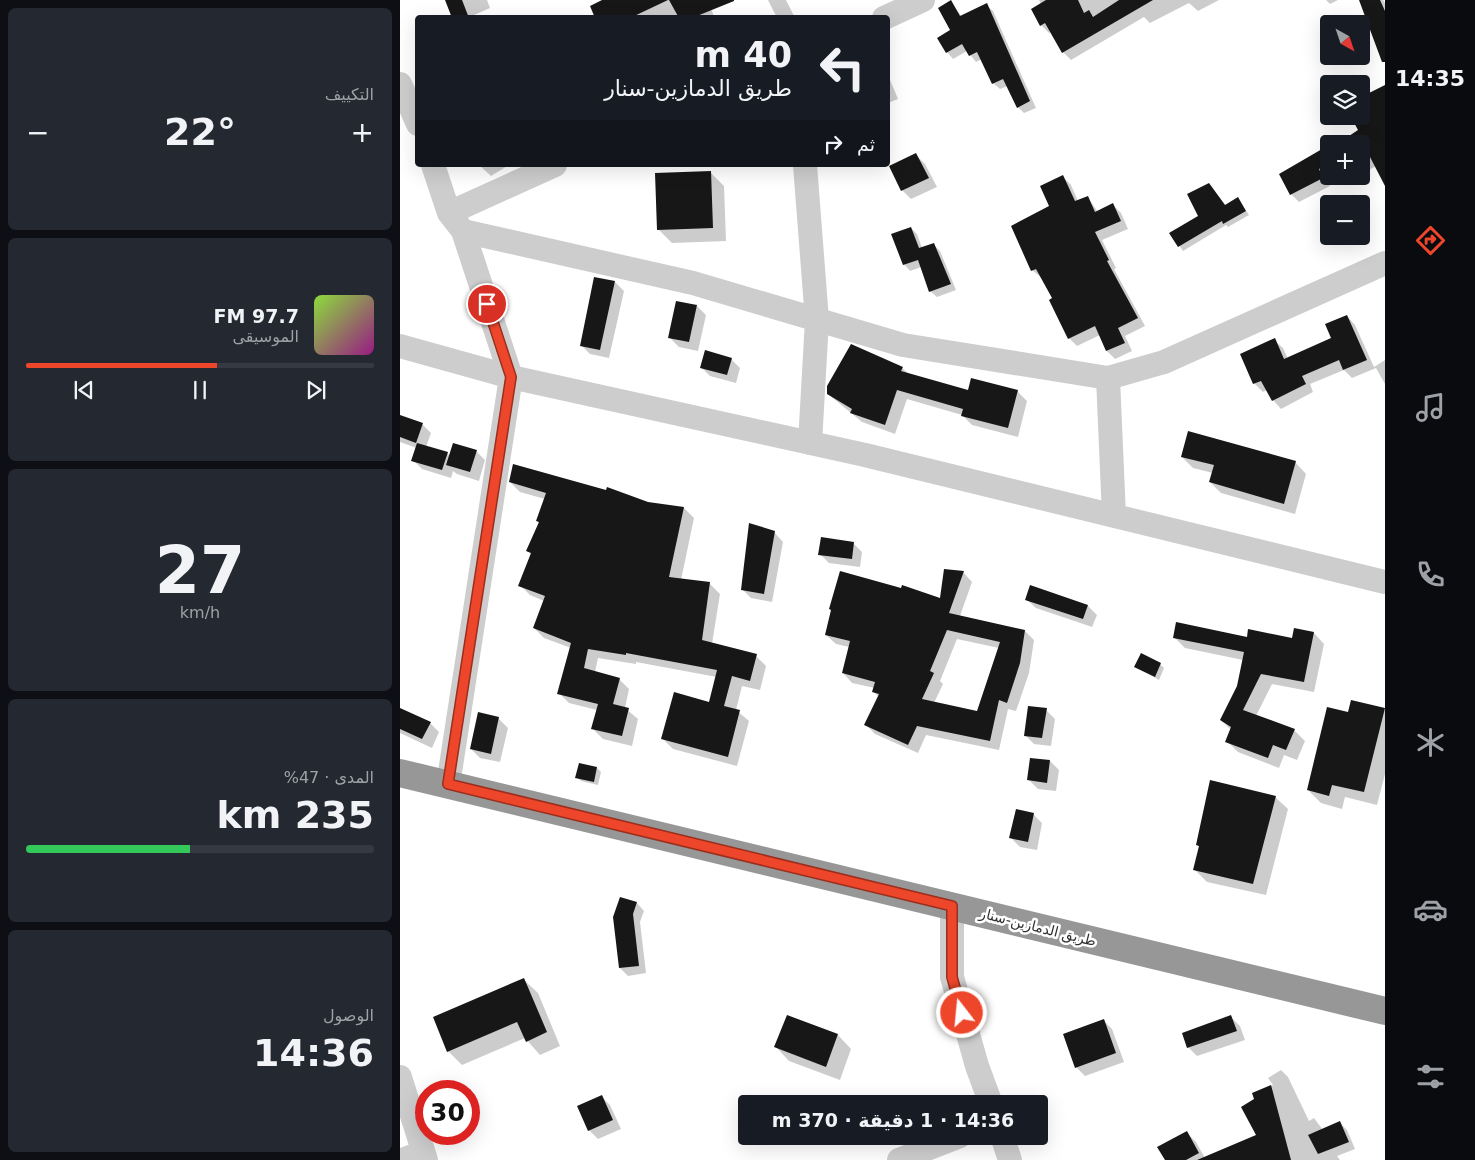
<!DOCTYPE html>
<html lang="ar">
<meta charset="utf-8">
<style>
body{margin:0;font-family:"DejaVu Sans",Cairo,sans-serif;background:#242831;color:#f1f3f6;direction:rtl;height:100vh;display:flex;flex-direction:column;font-size:19px;white-space:nowrap}
*{box-sizing:border-box;margin:0}
p{font-size:16px;color:#9ea1a6}
.icon{flex:none;width:28px;height:28px;fill:none;stroke:currentColor;stroke-width:2;stroke-linecap:round;stroke-linejoin:round}
.map{position:relative;flex:1;overflow:hidden;direction:ltr}
.details{display:flex;flex-direction:column;gap:8px;padding:8px;background:#0d0f14;width:400px}
.details>*{flex:none}
.top-card{position:absolute;left:15px;top:15px;width:475px;height:152px;border-radius:5px;box-shadow:0 5px 20px #0002;direction:rtl;background:#171b24;color:#f1f3f6;overflow:hidden}
.needle{width:32px;rotate:140deg}
.fabs{position:absolute;left:920px;top:15px;display:grid;gap:10px}
.fabs a{display:grid;place-items:center;width:50px;height:50px;border-radius:5px;background:#171b24;box-shadow:0 5px 20px #0002;font-size:25px}
.speed{position:absolute;left:15px;top:1080px;display:flex;gap:10px;font-size:25px;font-weight:700;text-align:center}
.speed>*{display:grid;place-content:center;width:65px;height:65px;border-radius:50%;background:#171b24;box-shadow:0 5px 20px #0002;line-height:1}
.speed .limit{border:8px solid #d22;background:#fff;color:#111}
.pin{position:absolute;display:grid;place-items:center;width:42px;height:42px;color:#fff;margin:-21px;border:2px solid #fff;border-radius:50%;box-shadow:0 1px 5px #0007}
.me{position:absolute;width:55px;margin:-28px;rotate:344deg;stroke-linejoin:round;filter:drop-shadow(0 0 4px #0008)}
.turn{display:flex;align-items:center;gap:18px;height:105px;padding:0 15px;font-size:22px}
.turn .icon{width:65px;height:65px;stroke-width:2.5}
.turn b{display:block;font-size:35px;line-height:42px}
.then{display:flex;align-items:center;height:48px;padding:0 15px;background:#0003;gap:10px;font-size:19px}
.big{font-size:38px;font-weight:700;line-height:1.1}
.details .widget{flex:1;display:flex;flex-direction:column;justify-content:center;gap:8px;min-width:0;padding:0 18px;border-radius:8px;background:#242831}
.details .dial{align-items:center;gap:0}
.dial b{font-size:65px;line-height:1}
.song{display:flex;align-items:center;gap:15px}
.cover{width:60px;height:60px;border-radius:8px;background:linear-gradient(135deg,hsl(90 70% 55%),hsl(310 70% 35%))}
.played{height:5px;border-radius:2px;background:linear-gradient(90deg,#ee462b 55%,#363941 55%)}
.keys{display:flex;justify-content:space-around;direction:ltr}
.heat{display:flex;justify-content:space-between;align-items:center;font-size:28px;direction:ltr}
.charge{height:8px;border-radius:4px;background:linear-gradient(90deg,#34c759 47%,#363941 0)}
.trip{position:absolute;left:338px;top:1095px;width:310px;height:50px;border-radius:5px;background:#171b24;box-shadow:0 5px 20px #0002;font-weight:700;line-height:50px;text-align:center;direction:rtl}
main{display:flex;flex:1;min-height:0}
.tabs{display:flex;flex-direction:column;width:90px;justify-content:space-around;align-items:center;background:#090b0e;color:#9ea1a6}
.tabs .icon{width:35px;height:35px}
.tabs .on{color:#ee462b}
.tabs b{font-size:22px;color:#f1f3f6}
.map>svg:first-child{display:block}
.shadow{fill:#0003;fill-rule:evenodd}
.building{fill:#171717;fill-rule:evenodd}
.lines{fill:none;stroke-linecap:round;stroke-linejoin:round}
.street{stroke:#cdcdcd;stroke-width:24}
.highway{stroke:#979797;stroke-width:28}
.route-casing{stroke:#9b2e1c;stroke-width:12}
.route{stroke:#ee462b;stroke-width:9}
.labels{text-anchor:middle;stroke-width:5;stroke-linejoin:round;paint-order:stroke}
.street-label{font-size:14px;fill:#303030;stroke:#fff}
</style>
<main>
<nav class="tabs">
<b>14:35</b>
<svg class="icon on" aria-label="directions" viewBox="0 0 24 24"><path d="M12 3l9 9-9 9-9-9zM9 14v-3h6M13 9l2 2-2 2"/></svg>
<svg class="icon" aria-label="music" viewBox="0 0 24 24"><path d="M9 18V5l10-2v13"/><circle cx="6" cy="18" r="3"/><circle cx="16" cy="16" r="3"/></svg>
<svg class="icon" aria-label="phone" viewBox="0 0 24 24"><path d="M5 4h4l2 5-3 2q2 4 5 5l2-3 5 2v4C11 20 4 13 5 4z"/></svg>
<svg class="icon" aria-label="climate" viewBox="0 0 24 24"><path d="M12 3v18M4 7l16 10M4 17L20 7"/></svg>
<svg class="icon" aria-label="car" viewBox="0 0 24 24"><path d="M5 17H2v-5l4-1 3-4h7l3 4 3 1v5h-3M9 17h6M6 11h13"/><circle cx="7" cy="17" r="2"/><circle cx="17" cy="17" r="2"/></svg>
<svg class="icon" aria-label="filters" viewBox="0 0 24 24"><path d="M4 7h16M4 17h16"/><circle cx="9" cy="7" r="2"/><circle cx="15" cy="17" r="2"/></svg>
</nav>
<div class="map">
<svg width="985" height="1160" viewBox="0 0 985 1160">
<rect width="100%" height="100%" fill="#fff"/>
<path class="shadow" d="M47,0h40l3,8 -18,8 1,2h-19z
M205,0h85l20,7 5,11h-119z
M368,0h18l9,18h-18z
M639,0h180l-21,11 -9,-8 -39,20 -6,-6 -73,43 -8,-8 -11,-21 -3,2 -8,-8v-21z
M926,0h12l-8,4z
M960,0h23l2,3v55z
M551,2l11,15 24,-12 7,6 43,97 -12,5 -6,-6 -10,-21 -8,3 -7,-6 -11,-24 -6,3 -9,-11 -14,8 -6,-7 5,-21z
M488,75l10,24 -10,4z
M985,87v92l-9,-13 -7,4 -8,-8 -1,-31 -8,-15h9z
M929,147v29l-3,1 4,9 -31,16 -8,-8z
M516,155l9,9 12,23 -26,12 -9,-9z
M79,165h30l-18,11z
M310,172l14,14 2,55 -54,2 -14,-14z
M663,177l8,8 7,16 10,-3 10,14 15,-7 8,8 7,16 -26,11 14,28 -2,1 31,57 -20,10 7,15 -17,8 -8,-8 -7,-16 -23,11 -8,-8 -15,-39 -12,-21 -10,-8 19,-63z
M809,184l17,22 12,-7 11,16 -21,12 -2,-2 -43,26 -12,-18 29,-17z
M511,228l6,6 5,14 11,-4 7,7 16,39 -19,7 -7,-6 -9,-24 -11,4 -6,-7z
M215,282l9,9 -15,67 -19,-4 -9,-9z
M297,306l9,9 -8,36 -19,-4 -9,-9z
M947,316l8,9 19,42 11,-7v24l-9,-16 -24,10 -8,-8 -34,14 3,8 -32,17 -8,-9 -6,-10 -4,2 -9,-9 20,-43 9,8 5,11 45,-20z
M331,359l9,9 -4,15 -26,-7 -9,-9z
M502,368l7,6 60,17h48l10,10 -9,36 -46,-12 -10,-10 -55,-16 -12,35 -33,-12 -34,-28z
M0,417l22,7 9,9 -5,14 21,6 3,3 26,-5 9,9 -6,21 -22,-7 -4,-3 -2,7 -29,-9 -9,-9 4,-12 -17,-6z
M782,457l113,5 11,12 -11,40 -74,-21 -11,-11 3,-9 -20,-5z
M110,482l174,26 10,10 -13,62 29,4 10,10 -8,50 44,12 10,10 -6,24 -18,-4 -6,24 13,11 -12,45 -64,-17 -10,-10 47,-36 7,-26 -81,-15v2l-38,-6 -3,14 24,7 10,10 -4,19 13,11 -6,27 -29,-7 -10,-10 4,-19 -28,-7 -10,-10 12,-45 -27,-10 -10,-10 10,-27 -14,-6 -10,-10 12,-30 -5,-5 12,-27 -2,-3 8,-21 -25,-7z
M374,532l9,10 -11,60 -21,-4 -9,-9z
M453,543l9,9 -2,15 -31,-4 -9,-9z
M563,572l9,10 -12,34 65,15 9,9 -5,33 -13,38 -8,-2 -9,41 -73,-15 -8,18 -43,-19 -9,-9 13,-28 -5,-5 1,-4 -23,-5 -9,-10 6,-26 -13,-3 -10,-9 115,-36zM557,639l42,9 -21,64 -44,-9 9,-19 -3,-3z
M626,599l62,7 9,9 -5,12 -56,-19z
M914,633l10,11 -10,48 -42,-8 -16,32 38,14 11,11 -8,19 -13,-5 -5,13 -41,-16 -11,-11 4,-11 -10,-10 17,-34 5,-26 -58,-12 -11,-11 119,2z
M760,664l4,4 -5,12 -23,-13z
M0,710l30,13 9,9 -7,16 -32,-15z
M646,710l9,9 -4,27 -17,-2 -9,-9z
M985,710v64l-8,31 -32,-8 -3,12 -21,-6 -13,-13 41,-76z
M79,714l20,5 9,9 -8,34 -20,-4 -9,-9z
M650,761l9,9 -3,21 -18,-2 -9,-9z
M197,768l4,4 -3,13 -17,-4 -4,-4z
M875,797l13,12 -22,86 -59,-13 -12,-12 5,-22 -3,-4z
M633,814l9,9 -5,27 -17,-3 -9,-9z
M221,898l16,5 7,8 -4,11 6,51 -18,3 -8,-8z
M124,980l14,13 22,53 -20,9 -15,-17 -63,27 -14,-14z
M387,1017l51,18 13,14 -11,31 -51,-19 -13,-14z
M831,1017l9,9 5,14 -48,16 -9,-9z
M703,1020l9,9 12,33 -39,14 -9,-9z
M881,1070l7,7 21,44 5,-3 9,12 17,-7 7,7 8,19 -18,7 3,4h-121l39,-24 -2,-36 -3,-6 20,-9 -5,-7z
M201,1096l9,9 11,24 -23,10 -9,-9z
M787,1133l9,9 10,18h-40z"/>
<path class="building" d="M45,0h17l7,18h-17z
M202,0h66l-38,18h-35l-5,-12z
M269,0h65v1l-42,17h-13z
M551,0l9,16 27,-13 43,98 -13,7 -14,-29 -11,5 -15,-32 -8,4 -7,-12 -16,9 -9,-15 13,-8 -12,-22z
M646,0h32l6,13 5,-3 4,7 26,-17h34l-91,53 -17,-30 -5,3 -9,-17z
M959,0h21l5,11v51h-3z
M985,85v101l-16,-31 -8,4v-15h-24l21,-14 -7,-13 10,-1v-19z
M929,145v19l-10,5 4,9 -33,17 -11,-21z
M516,153l13,25 -28,13 -12,-25z
M311,171l2,57 -56,2 -2,-57z
M663,175l12,26 13,-5 7,16 18,-9 8,18 -26,11 14,28 -2,1 31,57 -20,10 7,15 -19,8 -11,-25 -27,13 -19,-39 3,-2 -16,-29 -5,2 -20,-45 38,-20 -9,-20z
M809,183l16,22 13,-8 8,14 -23,13 -1,-3 -44,26 -9,-14 29,-17 -11,-22z
M511,227l8,21 15,-5 17,41 -22,8 -11,-32 -15,5 -12,-31z
M194,277l21,4 -15,69 -20,-4z
M276,301l21,4 -8,37 -21,-4z
M947,315l20,45 -24,10 -4,-10 -37,16 4,8 -34,17 -11,-20 -8,3 -13,-30 35,-16 9,21 47,-21 -6,-14z
M451,344l52,23 -2,4 67,19 3,-12 47,12 -10,38 -47,-12 2,-7 -66,-19 -12,35 -35,-12 2,-4 -25,-15v-8z
M305,350l27,8 -5,17 -27,-7z
M0,415l23,8 -7,20 -16,-6z
M788,431l108,30 -12,43 -75,-22 5,-17 -33,-8z
M17,443l31,9 -6,18 -31,-9z
M53,443l24,7 -7,22 -24,-7z
M113,464l93,26 1,-3 41,15 36,5 -15,70 41,5 -8,58 55,14 -7,27 -18,-5 -8,30 16,4 -12,47 -67,-18 13,-47 35,10 8,-32 -91,-17v2l-38,-6 -4,19 36,10 -7,26 16,4 -7,28 -31,-7 7,-25 -41,-10 14,-51 -38,-15 12,-32 -27,-10 13,-33 -5,-2 13,-29 -3,-1 10,-28 -37,-11z
M349,523l26,8 -11,63 -23,-4z
M421,537l33,5 -2,17 -34,-4z
M544,569l20,2 -15,42 76,17 -5,33 -13,40 -8,-3 -9,41 -73,-15 -9,19 -44,-20 15,-31 -7,-2 3,-10 -33,-9 8,-32 -25,-6 6,-25 -2,-1 11,-38 61,17 1,-3 38,13zM547,630l53,12 -23,69 -55,-12 12,-26 -4,-2z
M630,585l58,20 -5,14 -58,-19z
M776,622l71,15 1,-8 44,9 2,-10 20,4 -10,50 -43,-8 -18,36 52,19 -9,21 -13,-5 -5,13 -43,-16 6,-15 -11,-7 17,-34 7,-34 -71,-14z
M741,653l20,10 -6,14 -21,-10z
M951,700l34,8 -21,84 -32,-7 -3,11 -22,-6 20,-83 21,5z
M628,706l19,2 -5,30 -18,-2z
M0,708l31,14 -9,17 -22,-10z
M78,712l21,5 -8,37 -21,-5z
M630,758l20,2 -3,23 -20,-3z
M179,763l18,4 -3,15 -19,-4z
M810,780l66,16 -23,88 -60,-14 6,-24 -3,-1z
M616,809l18,4 -6,29 -19,-4z
M220,897l17,5 -4,12 6,52 -20,2 -6,-51z
M124,978l23,54 -21,10 -9,-20 -70,30 -14,-35z
M387,1015l51,19 -12,33 -52,-20z
M831,1015l6,16 -50,17 -5,-15z
M704,1019l12,34 -41,15 -12,-34z
M871,1085l20,75h-94l59,-25 -15,-28 13,-8 -2,-6z
M202,1095l11,25 -25,11 -11,-25z
M940,1121l9,21 -31,12 -10,-19z
M787,1131l12,22 -13,7h-21l-8,-13z"/>
<g class="lines">
<path class="street" d="M484,18l39,-18
M0,84l18,40
M33,165l16,48 14,18 48,146 -63,408
M405,165l12,155 -7,123
M49,213l106,-48
M63,231l230,52 210,62 205,33 56,-16 221,-99
M0,346l111,31 354,78 520,127
M708,378l6,138
M552,906v71l25,89 14,38
M0,1077l26,83
M602,1136l8,24
M2,1160l21,-8
M499,1160l61,-24"/>
<path class="highway" d="M0,773l985,238"/>
</g>
<g class="lines">
<defs>
<path id="route" d="M87,304l24,73 -63,407 504,122v71l10,36"/>
</defs>
<use href="#route" class="route-casing"/>
<use href="#route" class="route"/>
</g>
<g class="labels">
<g class="street-label">
<text transform="translate(638 927) rotate(14)" y="5">طريق الدمازين-سنار</text>
</g>
</g>
</svg>
<div class="fabs">
<a><svg class="needle" viewBox="-14 -14 28 28"><path d="M0-13l5 13h-10z" fill="#e53935"/><path d="M0 13l5-13h-10z" fill="#9ea1a6"/></svg></a>
<a><svg class="icon" aria-label="layers" viewBox="0 0 24 24"><path d="M12 4l9 5-9 5-9-5zM3 14l9 5 9-5"/></svg></a>
<a>+</a>
<a>−</a>
</div>
<div class="speed"><div class="limit">30</div></div>
<div class="pin" style="left:87px;top:304px;background:#d93025"><svg class="icon" aria-label="arrive" viewBox="0 0 24 24"><path d="M6 21V4h12l-3 4 3 4H6"/></svg></div>
<svg class="me" style="left:562px;top:1013px" viewBox="-20 -20 40 40"><circle r="17" fill="#ee462b" stroke="#fff" stroke-width="3"/><path d="M0-11L8 9 0 5-8 9z" fill="#fff"/></svg>
<div class="trip">14:36 · 1 دقيقة · 370 m</div>
<div class="top-card">
<div class="turn"><svg class="icon" aria-label="left" viewBox="0 0 24 24"><path d="M17 20v-9H6M10 6l-5 5 5 5"/></svg><div><b>40 m</b>طريق الدمازين-سنار</div></div>
<div class="then">ثم<svg class="icon" aria-label="right" viewBox="0 0 24 24"><path d="M7 20v-9h11M14 6l5 5-5 5"/></svg></div>
</div>
</div>
<section class="details">
<div class="widget"><p>التكييف</p>
<div class="heat"><a>−</a><b class="big">22°</b><a>+</a></div>
</div>
<div class="widget">
<div class="song"><i class="cover"></i><div><b>97.7 FM</b><p>الموسيقى</p></div></div>
<div class="played"></div>
<div class="keys"><svg class="icon" aria-label="previous" viewBox="0 0 24 24"><path d="M18 5L8 12l10 7zM5 5v14"/></svg><svg class="icon" aria-label="pause" viewBox="0 0 24 24"><path d="M8 5v14M16 5v14"/></svg><svg class="icon" aria-label="next" viewBox="0 0 24 24"><path d="M6 5l10 7-10 7zM19 5v14"/></svg></div>
</div>
<div class="widget dial"><b>27</b><p>km/h</p></div>
<div class="widget"><p>المدى · 47%</p><b class="big">235 km</b><div class="charge"></div></div>
<div class="widget"><p>الوصول</p><b class="big">14:36</b></div>
</section>
</main>
